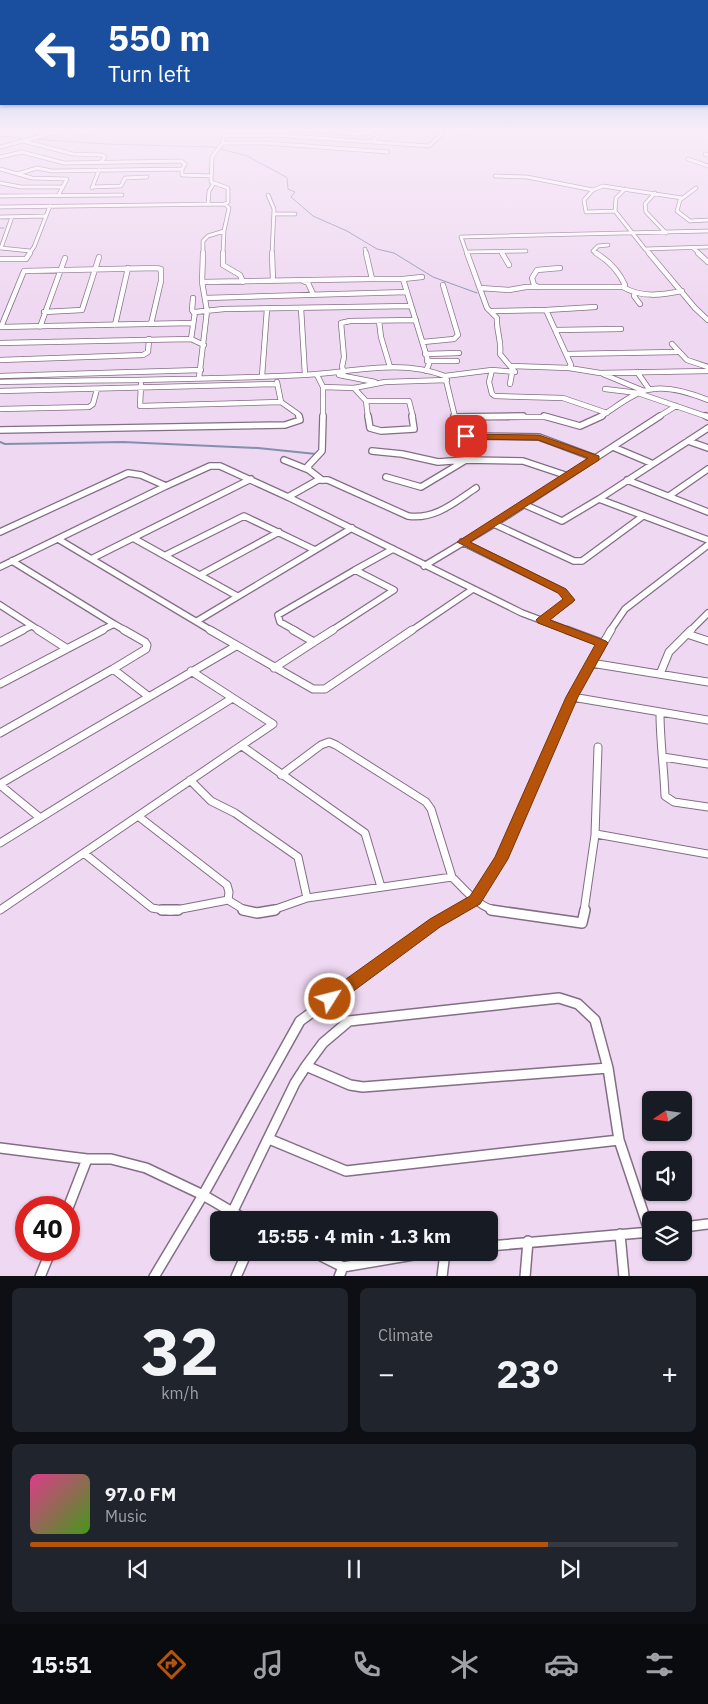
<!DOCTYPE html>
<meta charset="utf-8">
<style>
body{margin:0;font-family:"IBM Plex Sans",sans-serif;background:#20242c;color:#f1f3f6;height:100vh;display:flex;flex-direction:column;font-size:19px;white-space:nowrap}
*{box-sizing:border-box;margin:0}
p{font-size:16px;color:#9ea1a6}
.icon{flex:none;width:28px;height:28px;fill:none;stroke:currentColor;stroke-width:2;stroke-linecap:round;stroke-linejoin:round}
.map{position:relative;height:1276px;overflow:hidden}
.drawer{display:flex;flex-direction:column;gap:12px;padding:12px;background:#0d0f14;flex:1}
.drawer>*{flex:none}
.hud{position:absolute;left:0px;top:0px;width:709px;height:105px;box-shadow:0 1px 4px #0004;background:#1a4fa0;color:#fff;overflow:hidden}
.needle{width:32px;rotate:257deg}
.controls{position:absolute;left:642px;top:1091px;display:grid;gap:10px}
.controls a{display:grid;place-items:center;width:50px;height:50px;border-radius:8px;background:#171b24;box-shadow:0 1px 4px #0004;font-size:25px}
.speed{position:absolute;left:15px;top:1196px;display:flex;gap:10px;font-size:25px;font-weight:700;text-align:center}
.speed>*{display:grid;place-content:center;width:65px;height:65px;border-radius:50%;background:#171b24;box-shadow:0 1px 4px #0004;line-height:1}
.speed .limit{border:8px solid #d22;background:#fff;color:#111}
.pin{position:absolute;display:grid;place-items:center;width:42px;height:42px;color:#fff;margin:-21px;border-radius:10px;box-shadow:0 2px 8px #0006}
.me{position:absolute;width:55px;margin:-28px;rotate:54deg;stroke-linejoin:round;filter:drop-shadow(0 0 4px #0008)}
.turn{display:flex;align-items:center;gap:18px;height:105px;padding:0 25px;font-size:22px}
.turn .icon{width:65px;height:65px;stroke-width:2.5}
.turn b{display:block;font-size:35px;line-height:42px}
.big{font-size:38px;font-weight:800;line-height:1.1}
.drawer .tile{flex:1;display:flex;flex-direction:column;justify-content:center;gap:8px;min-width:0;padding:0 18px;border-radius:8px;background:#20242c}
.drawer .dial{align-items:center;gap:0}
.dial b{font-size:65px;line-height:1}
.song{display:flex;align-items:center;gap:15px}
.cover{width:60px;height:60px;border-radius:8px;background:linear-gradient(135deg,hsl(330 70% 55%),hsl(100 70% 35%))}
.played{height:5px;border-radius:2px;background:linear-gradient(90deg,#b45309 80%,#363941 80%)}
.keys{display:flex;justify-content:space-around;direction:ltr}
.heat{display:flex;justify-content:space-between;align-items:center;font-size:28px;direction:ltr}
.drawer .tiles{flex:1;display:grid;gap:12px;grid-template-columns:1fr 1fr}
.tile:last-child{grid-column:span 2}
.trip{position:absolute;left:210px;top:1211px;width:288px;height:50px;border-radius:8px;background:#171b24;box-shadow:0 1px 4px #0004;font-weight:800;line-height:50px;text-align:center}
.tabs{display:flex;height:80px;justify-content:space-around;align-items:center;background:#090b0e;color:#9ea1a6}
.tabs .icon{width:35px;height:35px}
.tabs .selected{color:#b45309}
.tabs b{font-size:22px;color:#f1f3f6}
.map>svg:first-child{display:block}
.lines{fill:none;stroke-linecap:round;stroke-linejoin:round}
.stream-far1{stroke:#838fad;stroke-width:1}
.stream{stroke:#838fad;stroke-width:2}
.minor-far4-casing{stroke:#836e85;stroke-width:4.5}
.minor-far3-casing{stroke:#836e85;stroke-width:6}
.minor-far2-casing{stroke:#836e85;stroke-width:8}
.minor-far1-casing{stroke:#836e85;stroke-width:9}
.minor-casing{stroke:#836e85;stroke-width:12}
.minor-far4{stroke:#fff;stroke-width:3}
.minor-far3{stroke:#fff;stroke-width:4.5}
.minor-far2{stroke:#fff;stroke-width:5.5}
.minor-far1{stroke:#fff;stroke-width:7}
.minor{stroke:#fff;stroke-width:9}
.route{fill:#b45309;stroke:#753606}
</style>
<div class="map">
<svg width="708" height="1277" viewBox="0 0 708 1277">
<rect width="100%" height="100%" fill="#efd8f1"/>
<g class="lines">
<path class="stream-far1" d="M0,136l25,3
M33,139l73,5 107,3 34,9 39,21
M287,178l1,11 7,3 -4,5 22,19 34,15 30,18 17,4 39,24 44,16
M0,228h4"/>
<path class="stream" d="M0,442l5,2 118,-2 135,6 58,6"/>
<defs>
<path id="minor-far4" d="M25,129l20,6
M69,129l16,4 19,-4
M225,129l-3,15 -10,13 -1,25 17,6v14l-3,2
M294,129l64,5 12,-2
M363,129l15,7 -5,6
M465,133l6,-4
M226,136l49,-1 154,11 14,-13
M23,141l50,13 29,1 3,2 -4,5
M222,143h43l123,9
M0,147l68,-18
M705,154l3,1
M0,157l22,-5 42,11 117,-2 4,3 -3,5v6l29,1
M688,159l20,7
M0,169l32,9 35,1 -9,17
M17,174l20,-6 15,3 130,-2
M495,176l32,1 66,13
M0,183l21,4h42
M92,187l29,-1 4,-8 22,-1
M92,188l7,-18
M696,188l-16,12 -3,11 13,10 18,-1
M625,189l-9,9 -1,13 30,38 63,-2
M655,193l-10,11 1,8 20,21
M268,195l6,14 -2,45
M0,196l122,-1
M208,204l1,-13 5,-8
M0,207l225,-3 4,4 -5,23 -16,5 -5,5v13
M615,211l-29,1 -2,-12 9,-10 10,-4 79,12
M274,214h21
M0,217l45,-1
M12,217l-11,31 29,3
M693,248l7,6
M365,249l1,5
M645,249l5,5
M466,252l60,-1
M501,252l1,2
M29,254l5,-7 16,-41
M223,254l1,-23
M467,254l-6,-17 247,-6
M598,254l-5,-3 5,-5 10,-1"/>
<path id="minor-far3" d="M223,253v12l17,10 3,7
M272,253l1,28
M502,253l7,12
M649,253l46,55 13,12
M698,253l10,9
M0,259h26l4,-6
M372,279h31l26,85 -3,7
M403,279l19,-2
M303,281l5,2 5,11
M202,282l170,-3 -6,-26
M538,287l-4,-2 -2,-7 5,-8 23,-2
M623,287c18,11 39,8 59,4
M480,288l29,2 17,-3h97l2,-2c-6,-14 -16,-24 -29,-32
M635,293l-1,3 6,8
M193,298l-1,12 2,3
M205,298l202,-6
M301,308l4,67
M546,310l49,-3
M492,311l54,-1 25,55 -2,3
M44,312l38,-2 17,-53
M379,321l2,16 9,30
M115,325l13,-57
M0,327l192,-4
M1,327l23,-56 132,-3 5,1v12l-10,43
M40,327l25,-69
M555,330l66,-1
M423,342l31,-3 4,-4 -15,-50
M0,343l191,-4
M672,344l15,16 21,7
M204,345l-13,-6 4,-27 29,-3 187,-3
M425,354l34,-1
M567,354l110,-2
M0,360l143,-5 5,-3 1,-13
M427,361h30
M512,366l57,2 31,5 108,-2
M492,370l-3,12 3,12 3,2 68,2 44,15
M344,372l-2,-5 2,-10 -3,-34 9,-2 66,-1
M637,372l12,17
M603,374l41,17
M317,375l6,12 31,1 31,-6 62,-2
M339,375l36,7
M0,376l201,-6
M262,376l5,-67
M445,376l47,-6 23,2 -15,-18c2,-13 -4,-23 -3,-36l-10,-10 -20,-55
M199,378l8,-67 -5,-29 1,-29
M0,382c101,-2 202,-2 303,-7 47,-2 96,-17 142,1l10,41
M141,384l-1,22 141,-4 -4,-20
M510,384l2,-11
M354,388l12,13
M605,389l33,4 70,24
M0,391l277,-7
M366,401h43l4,16
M366,401l2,16
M281,402l17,12 1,3
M0,409l89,-2 4,-3 4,-15
M323,417v-30
M455,417h93
M600,417c15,-9 31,-23 47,-27 19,-5 44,3 61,10
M658,417l18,-11"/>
<path id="minor-far2" d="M368,416l2,12 11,3 33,-2 -2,-13
M454,416l7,14 5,6 73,1 56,21
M544,416l36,10 22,-10
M706,416l2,1
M455,417l68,-1
M708,428l-109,71 109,41
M0,430l285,-5 15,-5 -1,-4
M688,441l20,7
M613,447l38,16
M372,451l30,3 36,8 27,-2
M284,460l25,10
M386,477l35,10 45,-27 57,1 45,15
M322,480l-13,-10 -1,-4 14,-15 1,-35
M627,480l81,32
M669,496l39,-27
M288,497l30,-17h10l80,36c27,4 47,-14 68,-28
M523,504l39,17 37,-22
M494,524l80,37h8l61,-45
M0,532l128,-59 13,2 25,11
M133,538l104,58
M58,539l154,92
M462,542l100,49 8,9 -28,20
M166,555l78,-39 71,34
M93,558l158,-79
M12,561l102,63
M424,566l70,-42 166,-108
M0,567l166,-81 44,-20h10l68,31 234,116 48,18
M355,570l38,-21
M200,575l79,-43
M0,605l40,26
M197,621l155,-93
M21,631l10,-5
M100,631l14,-7 12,7
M296,631l-16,-9 -2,-7 77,-45 39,20 -63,41
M411,631l62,-42
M610,631l15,-22 83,-64
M690,631l18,-18"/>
<path id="minor-far1" d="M38,630l28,18
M210,630l103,59h12l87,-59
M293,630l21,12
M567,630l35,13
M691,630l-4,4 21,7
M0,642l23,-12
M314,642l19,-12
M591,663l117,19
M274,668l40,-26
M113,669l33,-20 1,-4 -2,-3 -21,-12
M660,674l9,-22 18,-18
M0,684l103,-54
M572,697l136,23
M660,713c0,28 4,55 5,83l9,6 34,5
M0,733l113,-64 35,27
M242,746l123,87 16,54
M663,757l45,7
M281,775l40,-30 8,-3 7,3 90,57 5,7 21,68
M190,780l21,21 24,12 63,44 9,41 -37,13
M0,784l236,-138
M0,785l39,32
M138,816l89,69 2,7 -1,8 -57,11
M596,834l112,20
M0,843l231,-144
M85,854l67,54 18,3
M307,898l145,-21c13,13 27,31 46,34
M228,900l18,11
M0,910l273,-186 -82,-53
M456,911l19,-11 26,-41 71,-162 39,-67
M584,911l11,-76 3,-88"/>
<path id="minor" d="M162,910h16
M243,910l14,3 18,-3
M491,910l91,13 3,-13
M559,998l19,6 17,16 13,48 -245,19 -13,-2 -44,-19 17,-23 26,-22z
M608,1068l11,72 31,93
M269,1139l77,32 273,-31
M0,1148l87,11h24l35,9 57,27 43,25
M68,1208l19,-49
M232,1213l63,-130 11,-17
M684,1227l24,-3
M620,1234l4,43
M489,1246l162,-14
M313,1252l30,15 88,-15
M40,1277l11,-27
M154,1277l49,-82 97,-174 135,-98 23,-13
M236,1277l11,-25
M339,1277l4,-10
M442,1277l3,-25
M525,1277l3,-36"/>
</defs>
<use href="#minor-far4" class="minor-far4-casing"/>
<use href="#minor-far3" class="minor-far3-casing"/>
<use href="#minor-far2" class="minor-far2-casing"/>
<use href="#minor-far1" class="minor-far1-casing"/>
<use href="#minor" class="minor-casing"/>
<use href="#minor-far4" class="minor-far4"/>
<use href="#minor-far3" class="minor-far3"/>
<use href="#minor-far2" class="minor-far2"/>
<use href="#minor-far1" class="minor-far1"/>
<use href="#minor" class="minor"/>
</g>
<linearGradient id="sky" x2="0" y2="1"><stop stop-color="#8fb9e8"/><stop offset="0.42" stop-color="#f8edf9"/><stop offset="1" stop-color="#f8edf9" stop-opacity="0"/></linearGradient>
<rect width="708" height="308" fill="url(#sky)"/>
<path class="route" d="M462,434l77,1 60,21v4l-129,82 96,47 9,11 -25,20 56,21 2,2 -30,54 -70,162 -28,45 -40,23 -104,77 -6,2 -5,-2 -3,-5 3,-5 105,-75 40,-23 25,-39 71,-160 29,-52 -57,-22 -2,-3 2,-2 25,-19 -5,-6 -101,-51 131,-84 -50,-18 -72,-1 -4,-1z"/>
</svg>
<div class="controls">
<a><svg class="needle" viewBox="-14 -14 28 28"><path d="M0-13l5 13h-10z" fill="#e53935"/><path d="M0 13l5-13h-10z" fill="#9ea1a6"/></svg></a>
<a><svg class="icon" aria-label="sound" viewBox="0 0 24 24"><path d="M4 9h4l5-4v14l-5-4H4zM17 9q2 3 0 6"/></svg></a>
<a><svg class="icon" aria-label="layers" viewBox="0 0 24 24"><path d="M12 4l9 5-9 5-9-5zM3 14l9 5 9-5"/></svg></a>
</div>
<div class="speed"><div class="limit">40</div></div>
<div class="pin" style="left:466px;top:436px;background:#d93025"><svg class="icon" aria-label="arrive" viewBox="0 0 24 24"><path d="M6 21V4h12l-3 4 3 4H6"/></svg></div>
<svg class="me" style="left:330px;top:999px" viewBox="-20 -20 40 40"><circle r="17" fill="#b45309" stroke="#fff" stroke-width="3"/><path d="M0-11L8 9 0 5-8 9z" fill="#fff"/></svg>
<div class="trip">15:55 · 4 min · 1.3 km</div>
<div class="hud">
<div class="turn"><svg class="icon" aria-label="left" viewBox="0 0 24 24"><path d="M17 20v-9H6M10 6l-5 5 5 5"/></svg><div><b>550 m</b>Turn left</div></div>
</div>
</div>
<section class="drawer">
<div class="tiles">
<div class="tile dial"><b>32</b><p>km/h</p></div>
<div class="tile"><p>Climate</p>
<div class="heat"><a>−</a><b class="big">23°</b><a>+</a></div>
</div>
<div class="tile">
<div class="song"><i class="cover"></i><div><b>97.0 FM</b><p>Music</p></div></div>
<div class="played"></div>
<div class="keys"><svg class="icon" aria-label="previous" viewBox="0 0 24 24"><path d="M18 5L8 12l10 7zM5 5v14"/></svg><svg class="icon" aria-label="pause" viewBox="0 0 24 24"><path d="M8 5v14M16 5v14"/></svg><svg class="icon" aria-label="next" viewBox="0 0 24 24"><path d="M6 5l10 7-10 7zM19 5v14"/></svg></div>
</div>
</div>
</section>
<nav class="tabs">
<b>15:51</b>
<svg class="icon selected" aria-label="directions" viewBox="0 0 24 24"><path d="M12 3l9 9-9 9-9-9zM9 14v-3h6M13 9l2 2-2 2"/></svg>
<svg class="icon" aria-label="music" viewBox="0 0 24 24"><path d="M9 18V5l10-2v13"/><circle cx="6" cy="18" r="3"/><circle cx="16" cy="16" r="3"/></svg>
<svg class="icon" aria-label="phone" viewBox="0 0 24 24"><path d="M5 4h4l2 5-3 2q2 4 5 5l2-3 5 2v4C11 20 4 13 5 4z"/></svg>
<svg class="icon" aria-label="climate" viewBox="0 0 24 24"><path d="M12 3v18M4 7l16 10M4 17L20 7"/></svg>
<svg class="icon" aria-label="car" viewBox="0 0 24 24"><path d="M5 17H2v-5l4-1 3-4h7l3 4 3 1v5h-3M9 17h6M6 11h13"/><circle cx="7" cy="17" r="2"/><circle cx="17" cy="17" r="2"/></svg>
<svg class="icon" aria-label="filters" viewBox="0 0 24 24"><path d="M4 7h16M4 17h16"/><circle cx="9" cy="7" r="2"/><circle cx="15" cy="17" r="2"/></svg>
</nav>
